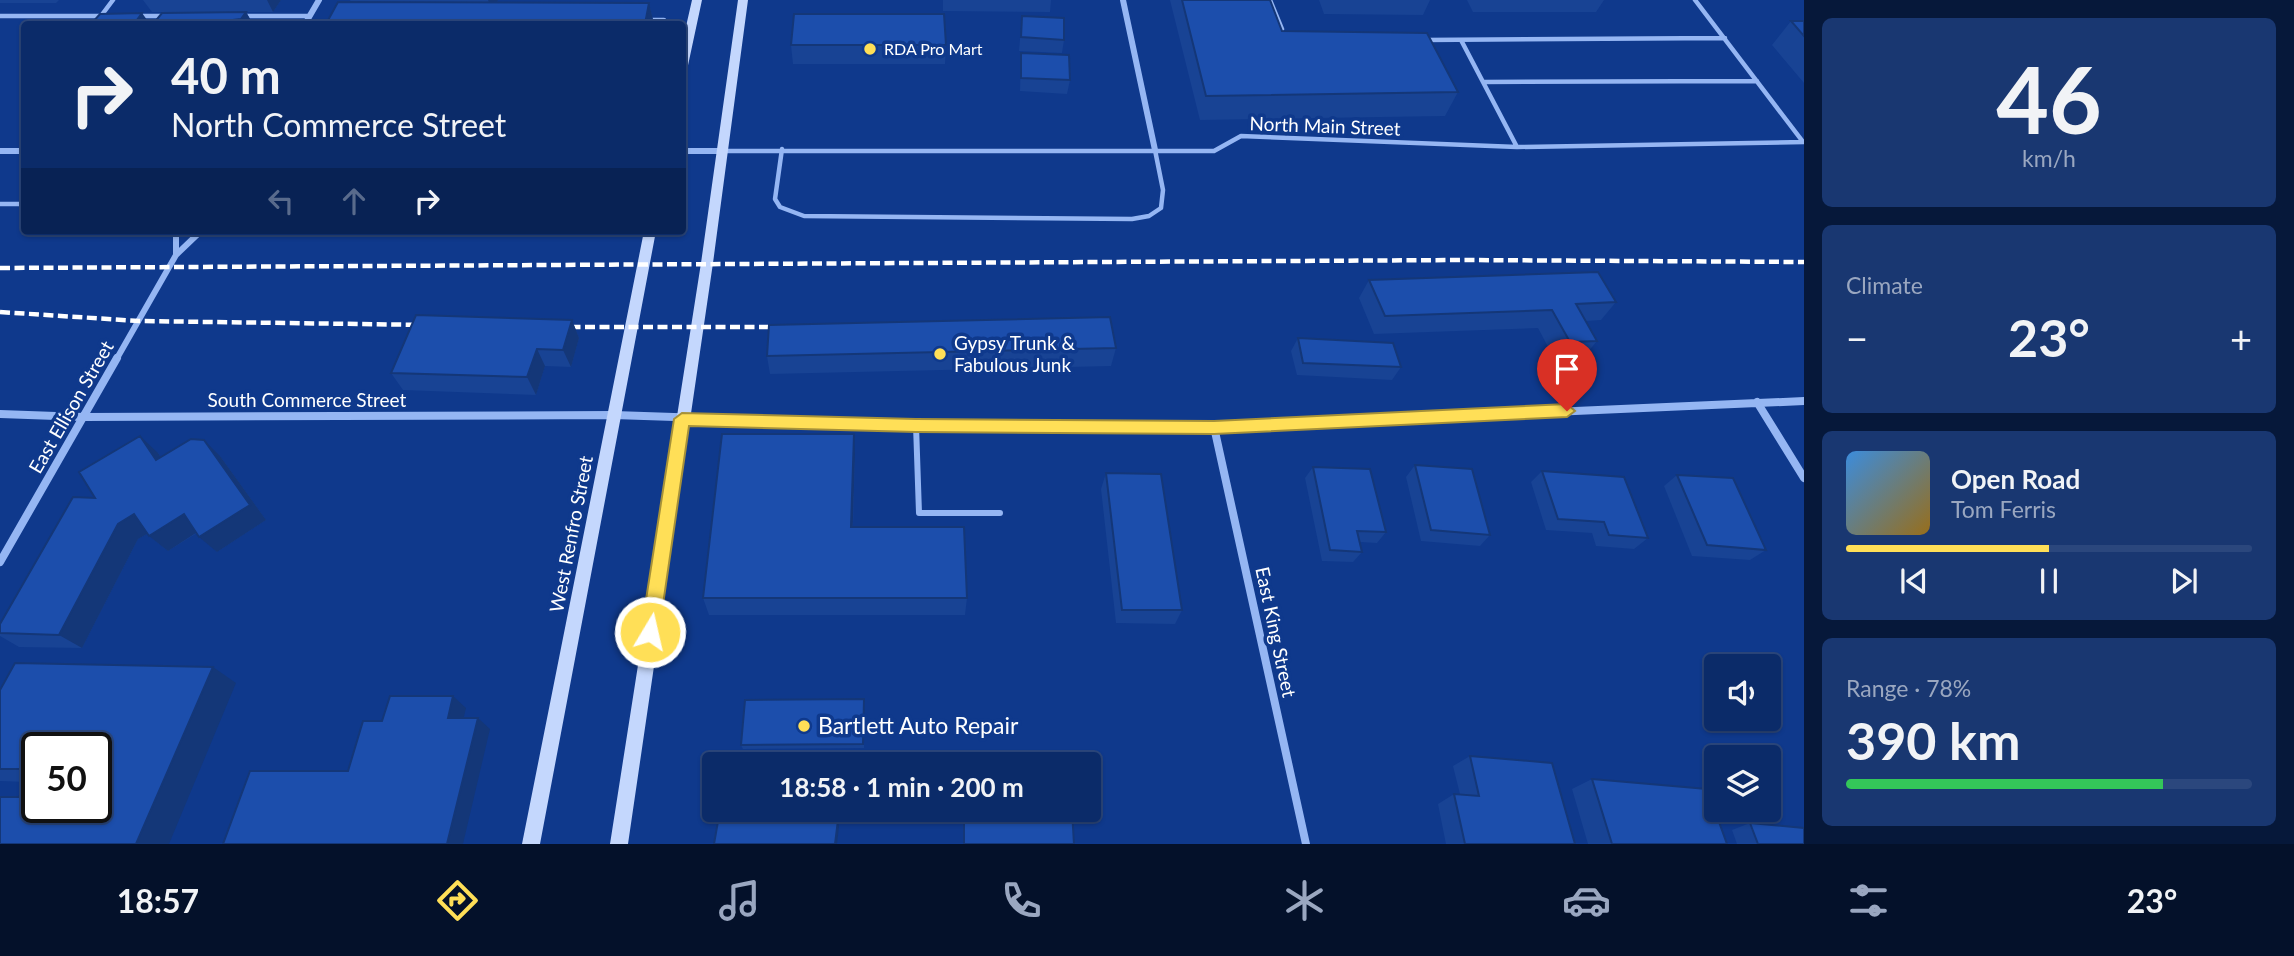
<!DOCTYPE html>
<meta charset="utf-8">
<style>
body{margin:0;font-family:Lato,sans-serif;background:#193771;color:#f1f3f6;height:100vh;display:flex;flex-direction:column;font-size:26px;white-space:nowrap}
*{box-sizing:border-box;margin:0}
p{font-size:23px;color:#9aa7c0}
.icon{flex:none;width:38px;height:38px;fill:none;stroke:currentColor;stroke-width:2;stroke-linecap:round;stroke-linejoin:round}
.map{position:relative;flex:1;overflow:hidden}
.details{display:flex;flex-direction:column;gap:18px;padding:18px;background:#06183a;width:490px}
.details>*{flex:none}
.hud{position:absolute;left:21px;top:21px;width:665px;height:214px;border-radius:7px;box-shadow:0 2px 5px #0004,0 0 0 2px #2b477d;background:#0b2b69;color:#f1f3f6;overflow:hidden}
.tools{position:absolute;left:1704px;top:654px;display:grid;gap:14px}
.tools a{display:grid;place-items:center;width:77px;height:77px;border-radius:7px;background:#0b2b69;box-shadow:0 2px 5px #0004,0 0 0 2px #2b477d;font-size:35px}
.speed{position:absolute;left:21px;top:732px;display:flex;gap:14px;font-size:35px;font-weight:700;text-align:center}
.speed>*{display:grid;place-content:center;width:91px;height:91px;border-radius:50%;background:#0b2b69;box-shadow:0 2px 5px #0004,0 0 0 2px #2b477d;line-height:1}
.speed .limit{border:4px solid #111;border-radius:10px;background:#fff;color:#111}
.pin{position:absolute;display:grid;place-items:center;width:60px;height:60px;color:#fff;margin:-72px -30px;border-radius:50% 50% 50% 0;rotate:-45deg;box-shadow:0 0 7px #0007}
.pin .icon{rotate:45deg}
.me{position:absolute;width:77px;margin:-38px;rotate:9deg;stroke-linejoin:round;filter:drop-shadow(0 0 5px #0008)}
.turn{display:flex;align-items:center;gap:24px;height:147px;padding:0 35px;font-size:32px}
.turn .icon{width:91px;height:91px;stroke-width:2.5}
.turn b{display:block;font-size:49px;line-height:60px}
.lanes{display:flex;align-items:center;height:66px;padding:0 35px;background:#0003;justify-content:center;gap:35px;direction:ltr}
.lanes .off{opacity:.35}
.big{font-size:52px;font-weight:700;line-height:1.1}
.details .widget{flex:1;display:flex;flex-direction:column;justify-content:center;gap:10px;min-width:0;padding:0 24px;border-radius:10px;background:#193771}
.details .dial{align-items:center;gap:0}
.dial b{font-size:91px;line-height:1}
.song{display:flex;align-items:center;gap:21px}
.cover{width:84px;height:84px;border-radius:10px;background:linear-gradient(135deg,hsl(210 70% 55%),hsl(40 70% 35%))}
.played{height:7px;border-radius:4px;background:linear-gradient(90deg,#ffdf57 50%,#2b477d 50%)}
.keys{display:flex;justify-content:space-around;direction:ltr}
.heat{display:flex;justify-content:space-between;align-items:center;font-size:38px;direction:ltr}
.charge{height:10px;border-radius:5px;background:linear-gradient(90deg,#34c759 78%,#2b477d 0)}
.trip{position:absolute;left:702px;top:752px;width:399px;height:70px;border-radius:7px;background:#0b2b69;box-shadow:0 2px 5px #0004,0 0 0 2px #2b477d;font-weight:700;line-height:70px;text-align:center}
.dock{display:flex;height:112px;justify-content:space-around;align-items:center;background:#04112a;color:#9aa7c0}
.dock .icon{width:49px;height:49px}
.dock .active{color:#ffdf57}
.dock b{font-size:32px;color:#f1f3f6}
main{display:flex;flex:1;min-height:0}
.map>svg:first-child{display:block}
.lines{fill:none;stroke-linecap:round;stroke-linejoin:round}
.lane-far1{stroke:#95b6f3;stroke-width:4.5}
.lane{stroke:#95b6f3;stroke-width:6}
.street-far1{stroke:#95b6f3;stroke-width:6}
.street{stroke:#95b6f3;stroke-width:8}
.secondary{fill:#c4d7fd;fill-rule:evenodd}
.rail{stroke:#fff;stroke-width:4.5;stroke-dasharray:10 4.5;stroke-linecap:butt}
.wall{fill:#184394}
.shaded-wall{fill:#143778}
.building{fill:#1c4eac;stroke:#143778;stroke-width:2;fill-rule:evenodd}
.route{fill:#ffdf57;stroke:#a69139;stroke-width:2}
.poi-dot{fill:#ffdf57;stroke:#0f398c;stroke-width:2.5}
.labels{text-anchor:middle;stroke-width:7;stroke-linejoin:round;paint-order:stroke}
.far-poi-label{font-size:16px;fill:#fff;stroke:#0f398c;text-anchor:start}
.street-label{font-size:19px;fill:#fff;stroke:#0f398c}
.poi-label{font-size:19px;fill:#fff;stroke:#0f398c;text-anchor:start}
.near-poi-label{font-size:23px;fill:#fff;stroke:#0f398c;text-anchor:start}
</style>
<main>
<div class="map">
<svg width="1804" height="844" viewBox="0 0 1804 844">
<rect width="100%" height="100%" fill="#0f398c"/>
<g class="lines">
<path class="lane-far1" d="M1270,0l12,29
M1695,0l108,142
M0,16h104
M101,16l12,-16
M138,16h25
M243,16h67
M646,20h18
M1424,40l301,-2
M1461,40l22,42
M1517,147l-34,-65 274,-1
M782,149l-7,50 5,8 24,9 328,3 17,-3 12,-8 2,-18 -8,-40
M722,151h492l27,-15 276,11 287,-5
M0,204h24"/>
<path class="lane" d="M916,425l3,88h81"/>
<path class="street-far1" d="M1123,0l32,150
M305,24l14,-24
M0,151h24
M682,151h40
M176,231v24
M116,360l60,-105 25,-24"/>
<path class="street" d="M1757,402l47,76
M0,414l84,3 530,-2 302,10 298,2 590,-26
M1214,427l92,417
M0,562l117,-204"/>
<path class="secondary" d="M692,0h10l-15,70 -5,3v-29z
M738,0h10l-35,263 -85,581h-18l91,-581z
M644,231h12l-116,613h-18z"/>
<path class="rail" d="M0,268l1467,-8 337,2
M0,312l139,9 291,4
M556,327h231"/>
</g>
<path class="wall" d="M0,0h59l-3,3h-56z
M143,0h138l-8,12h-121z
M350,0h148l-1,3h152l5,21h-328l25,-22z
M943,0h108l-1,12 -107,-1z
M1170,0h100l12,31 176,61 -13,24 -245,4z
M1319,0h111l-7,15 -99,-1z
M1467,0h137l-8,12h-123z
M246,12l7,12h-100z
M1022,16l42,24 -2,13 -43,-2z
M1791,21h13v62l-32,-38z
M791,45h155l-1,19h-152z
M1021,53l49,27 -3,14 -47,-3z
M1369,280l247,22 -15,18 -15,1 11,20 -15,18 -27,1 -17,-32 -164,6 -15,-36z
M572,320l7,18 -8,29 -26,-1 -9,29 -133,-5 -12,-17z
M1298,338l103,29 -9,13 -95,-5 -6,-24z
M1116,348l-5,18 -341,8 -3,-18z
M158,453l3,4 59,-1 46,64 -49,32 -20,-19 -29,18 -21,-17 -9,5 -56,109 -63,-1 -19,-11v-12z
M855,454l-2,73 114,71 -2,17h-256l-6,-17z
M1415,465l75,70 -10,11 -59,-5 -15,-64z
M1313,467l73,65 -9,11 -17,-1 2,10 -9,10 -31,-1 -17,-83z
M1542,471l106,67 -14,11 -38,-3 -4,-13 -46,-3 -15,-48z
M1106,473l76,137 -7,14 -59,-1 -15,-134z
M1677,475l89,75 -16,10 -58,-4 -28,-70z
M236,683l-217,114 8,-15 -27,-1v-91z
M864,704v44l-121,1 -2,-4z
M1470,756l105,88h-129l-8,-40 16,-10h6l-7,-28z
M1592,779l135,65h-139l-16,-55z
M1009,810h63l2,34h-111v-18l1,-6 45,2z
M1750,823l54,21h-67l-5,-14z"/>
<path class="shaded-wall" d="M267,0h14l-8,12z
M488,0h10l-5,12z
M649,3l5,21h-9z
M246,12l7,12h-9l-3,-5z
M142,13l8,11h-16z
M572,320l7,18 -8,29 -8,-17z
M537,349l8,17 -9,29 -9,-18z
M854,434l1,20 -3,92 -1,-19z
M140,436l18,17 16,23 -18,-16z
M204,440l16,16 46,64 -49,32 -18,-15z
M134,514l20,16 -16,9 -56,109 -23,-13 59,-111z
M184,514l18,15 -34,22 -19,-15z
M213,667l23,16 -67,161h-33z
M453,696l13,12 -5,21 -13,-11z
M478,718l12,11 -27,115h-16z
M838,820l1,7 -2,17h-2z"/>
<path class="building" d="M1182,0h88l12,31 145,2 31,59 -252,4z
M338,2l311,1 -4,21h-319z
M246,12l-5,7 -8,1 -3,4h-77l9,-11z
M142,13l-8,11h-43l9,-10z
M794,14h150l2,31h-155z
M1022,16l42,2v22l-43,-3z
M1791,21h13v15z
M1021,53l48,2 1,25 -49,-2z
M1598,272l18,30 -40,2 21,37 -27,1 -18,-32 -167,6 -16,-36z
M416,315l156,5 -9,30 -26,-1 -10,28 -136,-4z
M1110,317l6,31 -349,8 2,-31z
M1298,338l95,5 8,24 -98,-4z
M722,434h132l-3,93h113l3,71h-264z
M140,436l16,24 35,-21 13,1 46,65 -51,32 -15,-23 -35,22 -15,-22 -16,10 -59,111 -59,-2v-9l73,-127 22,1 -16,-26z
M1415,465l57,4 18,66 -59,-5z
M1313,467l57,2 16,63 -29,-1 5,21 -32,-2z
M1542,471l82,6 24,61 -39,-3 -5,-13 -46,-3z
M1106,473l55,1 21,136h-60z
M1677,475l56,3 33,72 -59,-5z
M15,663l198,4 -77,177h-136v-47h19l15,-28h-34v-79zM37,747h59v60h-59z
M390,696h63l-5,22h30l-31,126h-224l27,-73h98l15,-50h19z
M864,699l-1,45 -122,1 4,-45z
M1470,756l82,7 23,81h-110l-11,-50 25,2z
M1592,779l115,10 20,55h-115z
M720,810h40l-1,3 79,7 -3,24h-121z
M1011,810h61l2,34h-110v-24l48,2z
M1750,823l54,5v16h-46z"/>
<path class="route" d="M1567,404l8,7 -8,6 -353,17 -298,-2 -227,-6 -30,206 -2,6 -7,2 -6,-2 -3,-6 33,-213 8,-6 234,6 298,2z"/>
<g class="poi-dot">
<circle cx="870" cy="49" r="7"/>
<circle cx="940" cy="354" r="7"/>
<circle cx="804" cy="726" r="7"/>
</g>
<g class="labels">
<g class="far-poi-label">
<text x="884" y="55">RDA Pro Mart</text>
</g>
<g class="street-label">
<text transform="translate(1325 126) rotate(2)" y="7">North Main Street</text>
<text x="307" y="407">South Commerce Street</text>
<text transform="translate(71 407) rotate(-60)" y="7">East Ellison Street</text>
<text transform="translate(571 534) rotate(-79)" y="7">West Renfro Street</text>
<text transform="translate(1276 632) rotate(78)" y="7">East King Street</text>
</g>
<g class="poi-label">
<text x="954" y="350">Gypsy Trunk &amp;<tspan x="954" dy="22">Fabulous Junk</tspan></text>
</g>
<g class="near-poi-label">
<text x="818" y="734">Bartlett Auto Repair</text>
</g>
</g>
</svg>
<div class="tools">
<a><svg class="icon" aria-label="sound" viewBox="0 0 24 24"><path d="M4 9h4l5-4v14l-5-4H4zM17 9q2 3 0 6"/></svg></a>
<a><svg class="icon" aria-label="layers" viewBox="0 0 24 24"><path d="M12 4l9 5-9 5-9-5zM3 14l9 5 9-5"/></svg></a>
</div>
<div class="speed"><div class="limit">50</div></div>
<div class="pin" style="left:1567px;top:411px;background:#d93025"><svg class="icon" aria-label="arrive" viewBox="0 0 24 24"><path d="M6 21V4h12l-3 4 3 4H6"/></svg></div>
<svg class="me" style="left:650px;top:632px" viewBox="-20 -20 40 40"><circle r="17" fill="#ffdf57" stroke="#fff" stroke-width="3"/><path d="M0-11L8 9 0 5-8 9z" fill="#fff"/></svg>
<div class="trip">18:58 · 1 min · 200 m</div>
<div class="hud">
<div class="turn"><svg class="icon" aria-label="right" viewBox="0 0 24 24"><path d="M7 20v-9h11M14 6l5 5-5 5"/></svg><div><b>40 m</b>North Commerce Street</div></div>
<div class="lanes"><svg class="icon off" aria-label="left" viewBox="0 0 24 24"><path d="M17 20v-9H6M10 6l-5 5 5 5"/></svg><svg class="icon off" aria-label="ahead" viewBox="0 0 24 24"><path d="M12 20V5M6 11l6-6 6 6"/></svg><svg class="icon" aria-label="right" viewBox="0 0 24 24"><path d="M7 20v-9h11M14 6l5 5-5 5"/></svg></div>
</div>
</div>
<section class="details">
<div class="widget dial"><b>46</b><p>km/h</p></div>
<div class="widget"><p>Climate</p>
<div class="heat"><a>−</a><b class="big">23°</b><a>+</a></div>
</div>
<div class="widget">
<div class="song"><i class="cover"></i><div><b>Open Road</b><p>Tom Ferris</p></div></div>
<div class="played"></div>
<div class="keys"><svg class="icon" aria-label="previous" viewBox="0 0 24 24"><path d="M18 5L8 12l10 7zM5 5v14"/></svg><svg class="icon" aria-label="pause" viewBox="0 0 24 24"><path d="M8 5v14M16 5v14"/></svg><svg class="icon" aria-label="next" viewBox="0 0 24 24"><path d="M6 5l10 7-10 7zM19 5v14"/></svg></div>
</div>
<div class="widget"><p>Range · 78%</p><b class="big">390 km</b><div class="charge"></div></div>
</section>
</main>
<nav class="dock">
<b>18:57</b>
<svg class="icon active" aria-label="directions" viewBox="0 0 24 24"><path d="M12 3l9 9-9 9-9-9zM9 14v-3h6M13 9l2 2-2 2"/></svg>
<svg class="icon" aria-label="music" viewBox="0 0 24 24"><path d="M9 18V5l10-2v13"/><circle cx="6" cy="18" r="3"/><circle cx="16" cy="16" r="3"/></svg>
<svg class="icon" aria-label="phone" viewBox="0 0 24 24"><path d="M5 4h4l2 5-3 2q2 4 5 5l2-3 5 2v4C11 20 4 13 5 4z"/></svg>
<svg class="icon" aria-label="climate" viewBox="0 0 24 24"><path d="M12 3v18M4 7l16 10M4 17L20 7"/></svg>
<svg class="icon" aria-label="car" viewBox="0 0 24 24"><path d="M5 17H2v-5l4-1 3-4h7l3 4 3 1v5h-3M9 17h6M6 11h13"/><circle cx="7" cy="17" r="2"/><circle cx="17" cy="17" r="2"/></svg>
<svg class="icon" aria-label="filters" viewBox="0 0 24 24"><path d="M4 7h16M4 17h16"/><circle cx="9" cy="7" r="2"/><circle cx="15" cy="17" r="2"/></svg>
<b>23°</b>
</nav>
